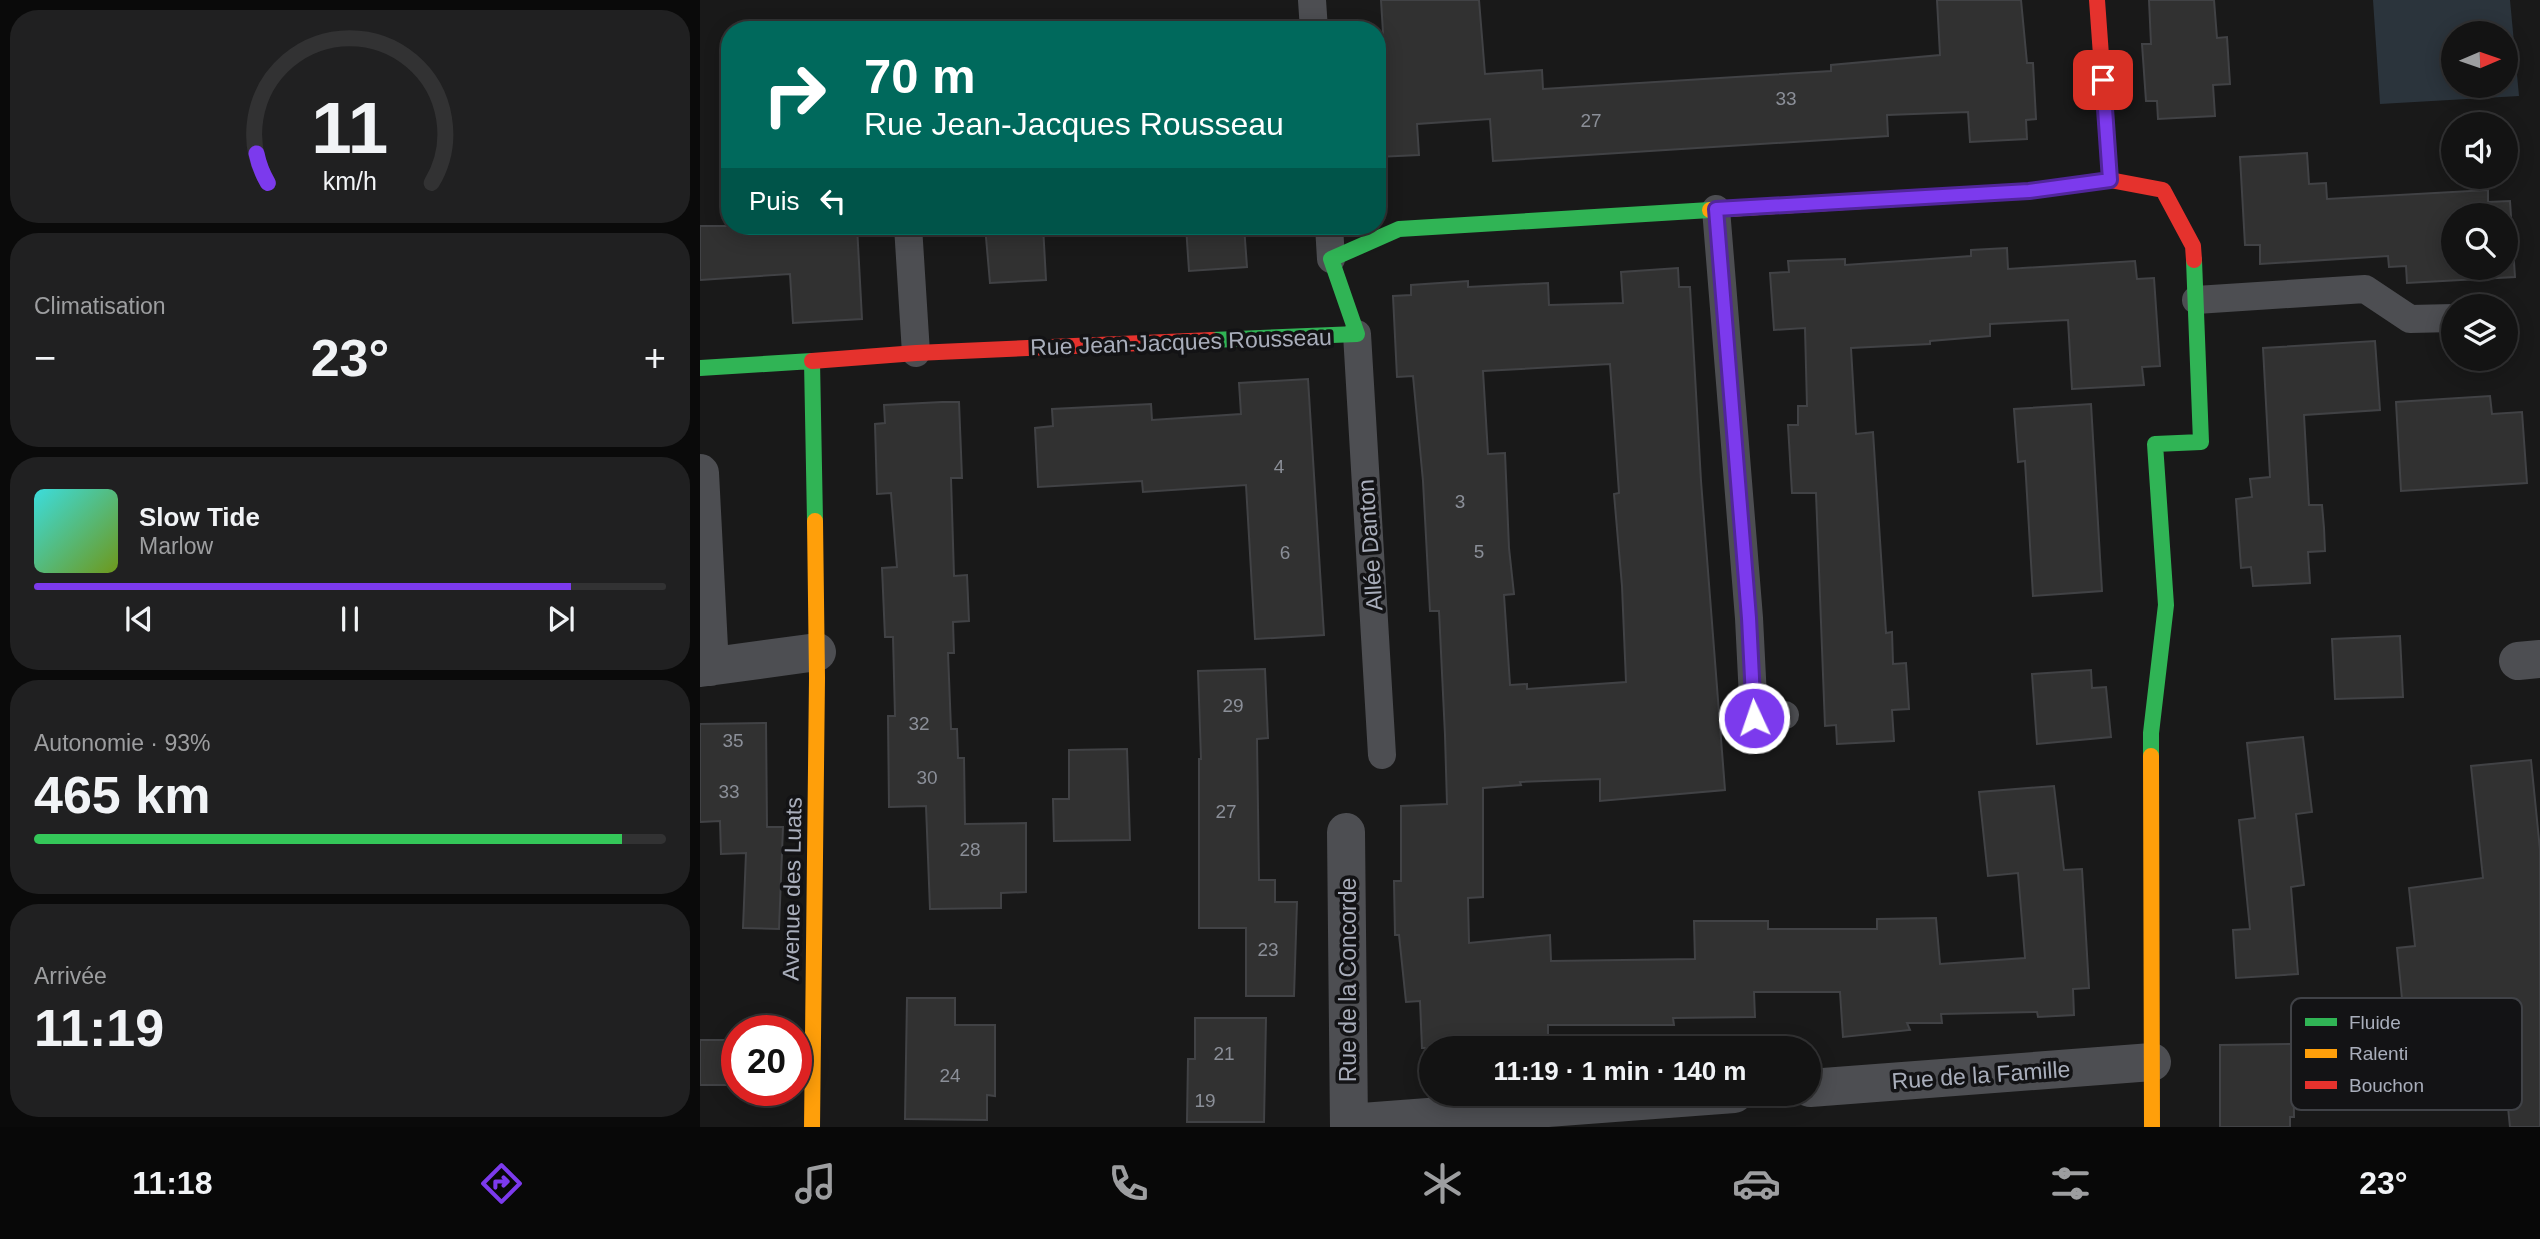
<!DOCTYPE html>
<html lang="fr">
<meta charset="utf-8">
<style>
body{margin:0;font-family:Helvetica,sans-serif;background:#202021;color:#f1f3f6;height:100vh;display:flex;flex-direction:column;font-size:26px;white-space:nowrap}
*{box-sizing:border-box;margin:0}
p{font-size:23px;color:#9d9ea0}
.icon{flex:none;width:38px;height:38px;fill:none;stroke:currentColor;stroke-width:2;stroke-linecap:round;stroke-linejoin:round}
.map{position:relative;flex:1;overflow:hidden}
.sheet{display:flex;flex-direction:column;gap:10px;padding:10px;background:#0a0a0a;width:700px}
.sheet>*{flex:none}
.banner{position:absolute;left:21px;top:21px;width:665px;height:214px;border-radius:28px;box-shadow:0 4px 18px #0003,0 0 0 2px #323233;background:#00695c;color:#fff;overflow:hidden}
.needle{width:46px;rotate:88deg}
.fabs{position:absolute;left:1741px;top:21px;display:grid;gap:14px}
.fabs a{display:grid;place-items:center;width:77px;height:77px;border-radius:50%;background:#131313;box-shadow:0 4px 18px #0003,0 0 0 2px #323233;font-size:35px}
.speed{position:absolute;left:21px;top:1015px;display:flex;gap:14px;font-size:35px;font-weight:700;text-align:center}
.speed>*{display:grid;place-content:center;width:91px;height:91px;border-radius:50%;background:#131313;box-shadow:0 4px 18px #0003,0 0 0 2px #323233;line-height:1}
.speed .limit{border:10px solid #d22;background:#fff;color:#111}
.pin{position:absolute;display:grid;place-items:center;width:60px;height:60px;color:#fff;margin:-30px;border-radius:14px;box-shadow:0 4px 10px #0006}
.me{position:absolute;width:77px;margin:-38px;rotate:357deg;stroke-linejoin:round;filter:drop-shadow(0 0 5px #0008)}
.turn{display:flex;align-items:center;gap:24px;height:147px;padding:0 28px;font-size:32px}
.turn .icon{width:91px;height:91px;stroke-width:2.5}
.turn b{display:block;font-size:49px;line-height:60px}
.then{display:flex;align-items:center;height:66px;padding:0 28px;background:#0003;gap:14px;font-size:26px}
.big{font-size:52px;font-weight:700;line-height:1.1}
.sheet .tile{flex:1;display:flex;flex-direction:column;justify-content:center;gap:10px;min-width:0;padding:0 24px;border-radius:28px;background:#202021}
.sheet .dial{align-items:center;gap:0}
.dial svg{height:182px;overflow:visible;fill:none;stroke:#323233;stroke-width:7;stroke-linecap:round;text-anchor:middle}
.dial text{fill:#f1f3f6;stroke:none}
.song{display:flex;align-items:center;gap:21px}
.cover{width:84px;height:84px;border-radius:10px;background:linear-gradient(135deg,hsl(180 70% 55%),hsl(80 70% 35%))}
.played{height:7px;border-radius:4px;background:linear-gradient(90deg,#7c3aed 85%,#323233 85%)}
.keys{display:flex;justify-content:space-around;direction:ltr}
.heat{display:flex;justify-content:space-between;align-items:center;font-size:38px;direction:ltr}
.charge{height:10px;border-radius:5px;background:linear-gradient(90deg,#34c759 93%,#323233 0)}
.trip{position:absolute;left:719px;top:1036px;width:402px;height:70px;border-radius:35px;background:#131313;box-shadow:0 4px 18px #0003,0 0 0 2px #323233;font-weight:700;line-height:70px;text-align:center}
.dock{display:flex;height:112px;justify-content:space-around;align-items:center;background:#080808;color:#9d9ea0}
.dock .icon{width:49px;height:49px}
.dock .active{color:#7c3aed}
.dock b{font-size:32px;color:#f1f3f6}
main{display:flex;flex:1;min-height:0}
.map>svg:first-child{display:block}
.water{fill:#2b343c;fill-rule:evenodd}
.building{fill:#313131;stroke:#414245;stroke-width:2;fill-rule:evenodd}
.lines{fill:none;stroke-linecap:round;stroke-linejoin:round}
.lane{stroke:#4d4e52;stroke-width:28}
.street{stroke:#4d4e52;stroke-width:38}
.fast{stroke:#30b455;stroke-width:16}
.slow{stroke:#ff9f0a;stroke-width:16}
.jam{stroke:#e5322d;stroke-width:16}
.route-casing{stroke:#51269a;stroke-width:18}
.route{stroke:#7c3aed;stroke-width:12}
.labels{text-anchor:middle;stroke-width:7;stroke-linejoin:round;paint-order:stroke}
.number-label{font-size:19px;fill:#8b8f98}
.street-label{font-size:23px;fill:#a9aebb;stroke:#131315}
.key{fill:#131315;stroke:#404247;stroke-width:2}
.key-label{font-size:19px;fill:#a9aebb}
</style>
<main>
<section class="sheet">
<div class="tile dial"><svg viewBox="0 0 100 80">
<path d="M14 69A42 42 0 1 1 86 69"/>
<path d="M14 69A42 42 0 0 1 9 56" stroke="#7c3aed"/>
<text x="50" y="56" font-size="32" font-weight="700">11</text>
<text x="50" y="72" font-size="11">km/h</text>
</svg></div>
<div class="tile"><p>Climatisation</p>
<div class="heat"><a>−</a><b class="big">23°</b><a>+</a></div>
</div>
<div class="tile">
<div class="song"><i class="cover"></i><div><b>Slow Tide</b><p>Marlow</p></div></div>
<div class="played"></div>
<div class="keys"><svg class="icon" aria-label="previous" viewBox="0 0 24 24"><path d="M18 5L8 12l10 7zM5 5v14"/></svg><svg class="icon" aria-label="pause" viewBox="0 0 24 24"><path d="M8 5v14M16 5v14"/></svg><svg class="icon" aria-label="next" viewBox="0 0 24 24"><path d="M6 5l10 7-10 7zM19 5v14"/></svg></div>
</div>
<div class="tile"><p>Autonomie · 93%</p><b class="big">465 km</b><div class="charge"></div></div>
<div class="tile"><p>Arrivée</p><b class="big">11:19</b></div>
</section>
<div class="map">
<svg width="1840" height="1127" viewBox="0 0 1840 1127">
<rect width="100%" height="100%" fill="#191919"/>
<path class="water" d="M1673,0h137l9,96 -139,8zM1754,33h52v53h-52z"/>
<path class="building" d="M681,0h98l6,74 57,-4 1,19 288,-18v-6l109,-10 -3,-55h84l6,63h6l3,56 -10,1 1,19 -57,3 -2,-30 -81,3 1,21 -395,25 -3,-42 -73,5 2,31 -42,2v-107l7,-1z
M1449,0h65l3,38 10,-1 3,47 -17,1 2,31 -57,3 -1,-18h-11l-4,-57h9z
M1607,153l2,31 17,-1 1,16 161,-9v12l22,-1 5,76 -108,6 -1,-17 -17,1 -1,-11 -128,8v-19h-15l-5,-88zM1754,215h52v53h-52z
M0,226h157l5,93 -69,4 -3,-49 -90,6z
M285,226h58l3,54 -56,3z
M486,226h58l3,41 -58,4z
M1307,248l1,21 127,-8 2,18 17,-1 6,88 -18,1 2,18 -72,4 -4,-69 -78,4v12l-60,5v3l-79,4 5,86 17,-2 13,201 6,-1 1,32 13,-1 3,46 -17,1 2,31 -57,3 -1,-19 -11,1 -9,-233h-24l-4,-68h10v-19h9l-2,-78 -31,2 -4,-57 19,-1 -1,-11 57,-2v6l57,-4 69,-5v-6z
M978,268l1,19h11l11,194 24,309 -125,11v-22l-80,3 1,3 -38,3v109l-15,1 1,45 81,-8 1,26 144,-2 -1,-38h74v8h109v-10l59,-1 4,46 85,-6 -7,-85 -30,3 -9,-84 75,-6 10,84 18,-1 7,119 -16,1 1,26 -36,2 -1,-5 -96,2 1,9h-35l3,7 -67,7 -3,-45h-86l1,25 -82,1 1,7h-126v23h-126l-2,-47 -14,1 -7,-67h-4l-1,-54h7v-75l46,-2 -2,-69 -6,-124h-9l-7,-130 -10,-105 -16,1 -4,-81 18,-1v-10l57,-4v6l80,-4 1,22 74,-2 -2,-31zM910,364l9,129 -5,1 8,92 4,96 -99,7v-5l-17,1 -6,-90 10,-1 -5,-46 -4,-95 -17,1 -5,-83z
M1675,341l5,69 -76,5 5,90h13l2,23 1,23 -17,1 2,31 -57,3 -2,-19 -10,1 -5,-69 16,-2 -2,-18 20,-2 -7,-129z
M608,379l16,256 -69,4 -9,-154 -103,7 -1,-11 -104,6 -3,-59 18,-2 -1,-17 99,-5 1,16 89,-6 -2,-31z
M1790,396l2,18 30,-2 5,71 -126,8 -5,-89z
M242,402h17l3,76h-11l3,98 13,-1 2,46 -16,1 1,31h-6l3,76h6l1,29h6l1,66 61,-1v69l-25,1v15l-71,1 -4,-103 -37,1 -1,-91h7l-2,-79h-8l-3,-69 15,-1 -6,-74 -14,1 -2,-70 10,-1 -1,-18z
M1391,404l11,187 -69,5 -8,-135 -7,1 -4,-53z
M1700,636l3,61 -68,2 -3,-60z
M565,669l3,69 -11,1 2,141h16v22h22l-3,94h-48v-68h-47v-169h2l-3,-88z
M1391,670l1,18 14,-1 5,50 -74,7 -5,-70z
M66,723l1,104h16l-4,102 -36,-1 3,-75 -25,1 -1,-33 -20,1v-98z
M1603,737l9,75 -16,2 8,71 -13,2 7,87 -62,4 -3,-48 17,-1 -11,-109 16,-2 -8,-75z
M427,749l3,91 -76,1 -1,-42h16v-49z
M1831,760l9,90v277h-30l-9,-89 -94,11 -10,-101 18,-2 -6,-58 74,-10 -12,-112z
M207,998h48v27h40v71l-8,-1v25l-82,-1z
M495,1018h71l-2,104h-77l1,-63h7z
M0,1040h37v45h-37z
M1593,1044l1,73h-4v10h-70v-82z"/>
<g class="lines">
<path class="lane" d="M612,0l2,30
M1016,209l33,409 5,100 31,-3
M208,226l8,127
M629,226l2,33
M1496,300l169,-11 45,30 44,-1
M657,334l25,421"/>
<path class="street" d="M0,473l10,194
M1818,661l22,-2
M0,668l117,-16
M646,832l3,295
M1110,1088l342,-26
M649,1123l385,-29"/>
<path class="fast" d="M512,340l145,-6 -26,-75 68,-30 311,-19
M0,368l112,-7 3,160
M1451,756v-23l15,-128 -11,-161 46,-2 -7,-182"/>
<path class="slow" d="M1010,210l319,-19 81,-11
M1451,756l1,371
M112,1127l5,-449 -2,-157"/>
<path class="jam" d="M1397,0l13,180 53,10 30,56 1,14
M112,361l104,-8 296,-13"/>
</g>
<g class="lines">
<defs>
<path id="route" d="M1054,718l-5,-100 -33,-409 313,-18 81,-11 -7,-100"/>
</defs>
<use href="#route" class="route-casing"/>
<use href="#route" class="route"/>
</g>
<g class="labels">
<g class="number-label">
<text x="1086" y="105">33</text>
<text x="891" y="127">27</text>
<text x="579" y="473">4</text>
<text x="760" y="508">3</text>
<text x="779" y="558">5</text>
<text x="585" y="559">6</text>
<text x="533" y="712">29</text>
<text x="219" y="730">32</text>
<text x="33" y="747">35</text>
<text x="227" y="784">30</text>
<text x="29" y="798">33</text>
<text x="526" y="818">27</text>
<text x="270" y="856">28</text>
<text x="568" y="956">23</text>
<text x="524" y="1060">21</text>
<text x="250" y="1082">24</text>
<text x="505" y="1107">19</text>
</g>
<g class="street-label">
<text transform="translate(481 342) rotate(-2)" y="8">Rue Jean-Jacques Rousseau</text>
<text transform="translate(670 545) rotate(-94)" y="8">Allée Danton</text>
<text transform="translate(92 889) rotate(-89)" y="8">Avenue des Luats</text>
<text transform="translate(648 980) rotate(-90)" y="8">Rue de la Concorde</text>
<text transform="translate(1281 1075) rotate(-4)" y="8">Rue de la Famille</text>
</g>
</g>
<rect x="1591" y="998" width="231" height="112" rx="10" class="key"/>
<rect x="1605" y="1018" width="32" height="8" fill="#30b455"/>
<rect x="1605" y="1049" width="32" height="9" fill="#ff9f0a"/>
<rect x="1605" y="1081" width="32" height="8" fill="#e5322d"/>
<g class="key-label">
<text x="1649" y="1029">Fluide</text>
<text x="1649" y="1060">Ralenti</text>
<text x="1649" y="1092">Bouchon</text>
</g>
</svg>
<div class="fabs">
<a><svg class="needle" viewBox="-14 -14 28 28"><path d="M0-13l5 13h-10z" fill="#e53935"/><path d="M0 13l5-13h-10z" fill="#9d9ea0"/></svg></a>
<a><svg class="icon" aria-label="sound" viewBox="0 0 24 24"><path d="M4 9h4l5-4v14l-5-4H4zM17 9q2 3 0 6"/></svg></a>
<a><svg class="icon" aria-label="search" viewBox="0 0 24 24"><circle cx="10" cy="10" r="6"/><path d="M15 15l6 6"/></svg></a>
<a><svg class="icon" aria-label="layers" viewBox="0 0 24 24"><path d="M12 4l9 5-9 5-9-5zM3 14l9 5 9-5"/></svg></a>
</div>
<div class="speed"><div class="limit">20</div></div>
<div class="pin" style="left:1403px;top:80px;background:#d93025"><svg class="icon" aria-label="arrive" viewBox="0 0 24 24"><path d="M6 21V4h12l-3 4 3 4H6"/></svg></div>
<svg class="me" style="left:1054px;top:718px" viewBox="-20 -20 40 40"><circle r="17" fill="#7c3aed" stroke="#fff" stroke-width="3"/><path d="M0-11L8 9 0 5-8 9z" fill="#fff"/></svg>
<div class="trip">11:19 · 1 min · 140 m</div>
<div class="banner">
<div class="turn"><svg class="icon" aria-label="right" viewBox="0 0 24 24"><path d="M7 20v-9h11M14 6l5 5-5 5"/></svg><div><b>70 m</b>Rue Jean-Jacques Rousseau</div></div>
<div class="then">Puis<svg class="icon" aria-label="left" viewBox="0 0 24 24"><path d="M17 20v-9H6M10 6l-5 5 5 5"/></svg></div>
</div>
</div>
</main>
<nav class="dock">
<b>11:18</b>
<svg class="icon active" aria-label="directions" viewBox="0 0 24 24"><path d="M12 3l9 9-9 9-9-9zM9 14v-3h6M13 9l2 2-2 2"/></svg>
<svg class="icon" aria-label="music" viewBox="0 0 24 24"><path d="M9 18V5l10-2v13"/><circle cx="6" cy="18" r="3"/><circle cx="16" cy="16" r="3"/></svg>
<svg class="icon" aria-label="phone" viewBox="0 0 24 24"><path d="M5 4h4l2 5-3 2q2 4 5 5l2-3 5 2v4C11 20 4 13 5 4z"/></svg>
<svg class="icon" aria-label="climate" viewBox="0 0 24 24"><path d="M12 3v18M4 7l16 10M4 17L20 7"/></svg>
<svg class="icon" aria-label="car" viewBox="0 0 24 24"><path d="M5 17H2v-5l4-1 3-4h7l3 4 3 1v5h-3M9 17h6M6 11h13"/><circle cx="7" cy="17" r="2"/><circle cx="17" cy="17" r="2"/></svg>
<svg class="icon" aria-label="filters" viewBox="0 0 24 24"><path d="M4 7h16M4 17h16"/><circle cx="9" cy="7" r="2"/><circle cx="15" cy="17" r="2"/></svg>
<b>23°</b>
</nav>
